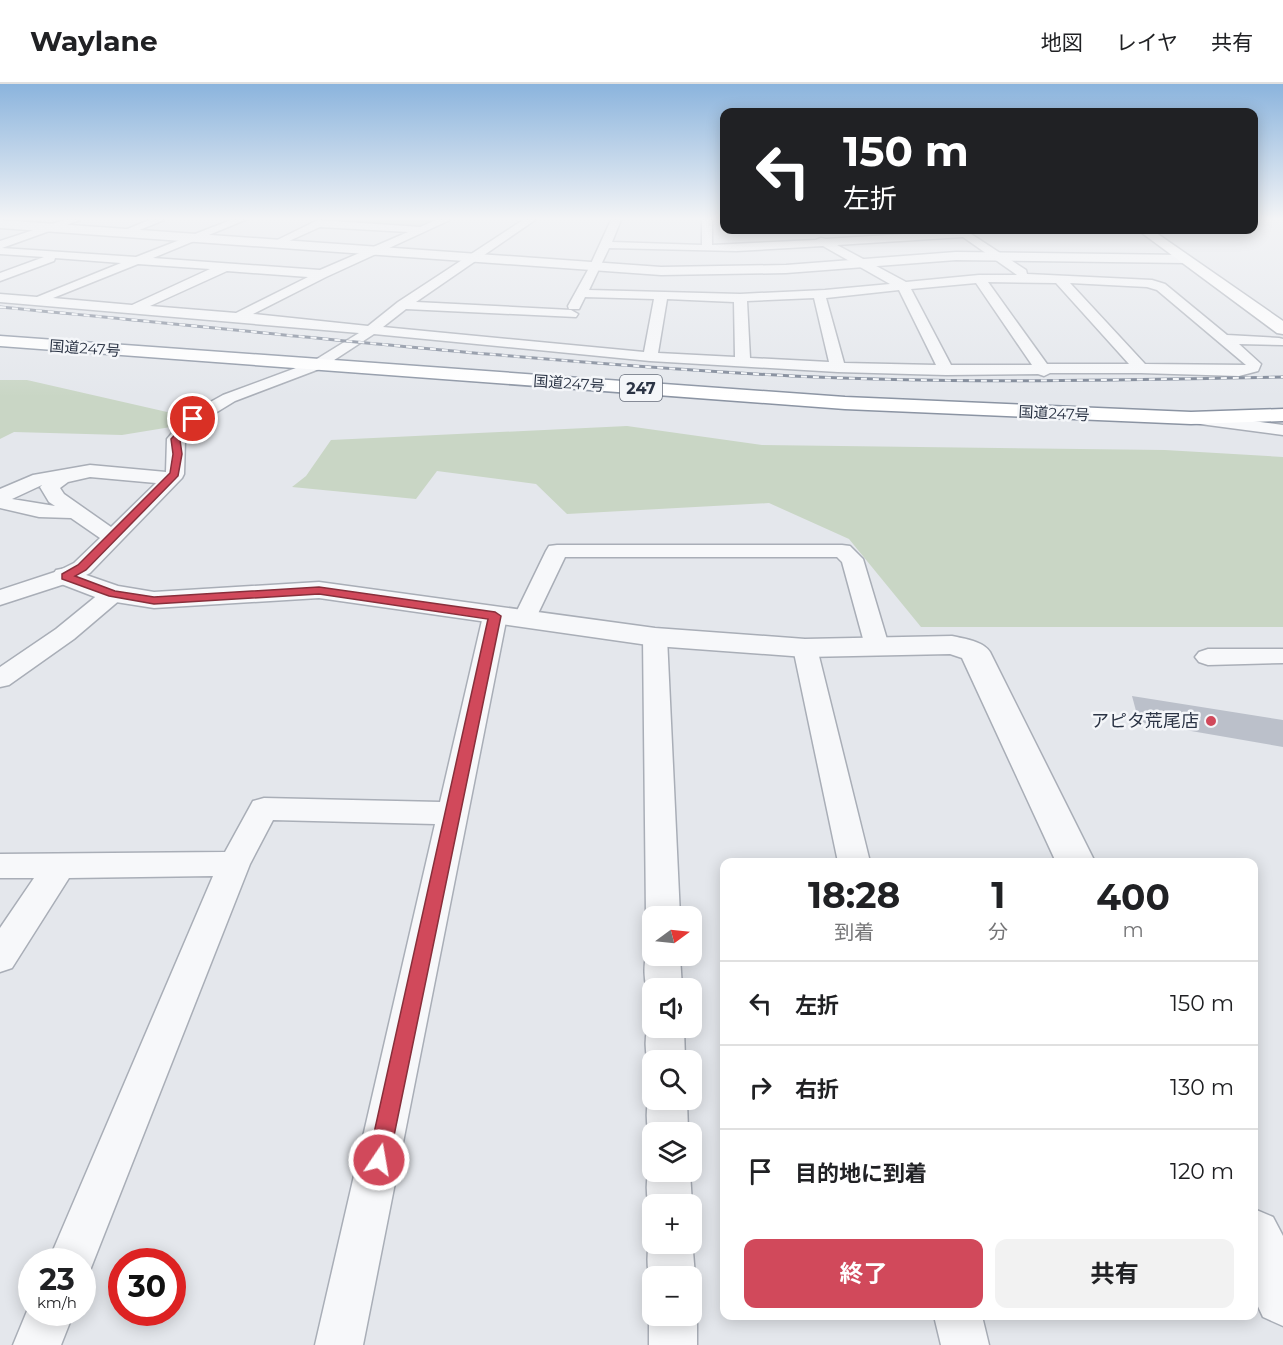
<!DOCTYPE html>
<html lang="ja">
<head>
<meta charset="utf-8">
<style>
	:root { --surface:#fff; --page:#f2f2f2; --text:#202124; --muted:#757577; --line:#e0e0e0; --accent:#d1495b }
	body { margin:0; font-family:Montserrat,"Noto Sans JP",sans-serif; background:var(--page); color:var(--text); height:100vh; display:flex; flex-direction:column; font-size:22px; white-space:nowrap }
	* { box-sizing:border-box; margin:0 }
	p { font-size:20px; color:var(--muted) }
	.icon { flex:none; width:33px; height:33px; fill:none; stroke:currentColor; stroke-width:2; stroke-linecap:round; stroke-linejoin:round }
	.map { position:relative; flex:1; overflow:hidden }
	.panel { position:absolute; left:720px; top:774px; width:538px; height:462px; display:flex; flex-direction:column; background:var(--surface); border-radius:12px; box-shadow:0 3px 15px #0003 }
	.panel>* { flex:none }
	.guide { position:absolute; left:720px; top:24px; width:538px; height:126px; border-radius:12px; box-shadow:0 3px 15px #0003; background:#202124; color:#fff; overflow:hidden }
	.needle { width:39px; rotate:75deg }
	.controls { position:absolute; left:642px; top:822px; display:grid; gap:12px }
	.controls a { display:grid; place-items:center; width:60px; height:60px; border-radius:12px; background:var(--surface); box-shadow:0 3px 15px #0003; font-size:30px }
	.speed { position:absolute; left:18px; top:1164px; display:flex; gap:12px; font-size:30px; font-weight:700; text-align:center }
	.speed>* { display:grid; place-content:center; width:78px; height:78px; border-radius:50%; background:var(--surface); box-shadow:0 3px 15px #0003; line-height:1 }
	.speed small { font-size:15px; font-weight:400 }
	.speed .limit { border:9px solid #d22; background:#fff; color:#111 }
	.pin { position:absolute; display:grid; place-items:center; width:51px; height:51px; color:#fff; margin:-26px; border:3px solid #fff; border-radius:50%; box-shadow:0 2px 6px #0007 }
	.me { position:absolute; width:66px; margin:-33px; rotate:12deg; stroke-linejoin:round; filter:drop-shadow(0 0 4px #0008) }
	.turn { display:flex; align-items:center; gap:21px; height:126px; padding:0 24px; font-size:27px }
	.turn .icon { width:78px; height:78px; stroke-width:2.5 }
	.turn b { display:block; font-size:42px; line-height:51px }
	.eta { display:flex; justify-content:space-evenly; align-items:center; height:102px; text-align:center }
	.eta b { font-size:36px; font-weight:700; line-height:42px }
	.cta { display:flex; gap:12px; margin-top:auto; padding:12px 24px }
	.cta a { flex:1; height:69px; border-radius:12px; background:var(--accent); color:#fff; font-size:24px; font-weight:700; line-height:69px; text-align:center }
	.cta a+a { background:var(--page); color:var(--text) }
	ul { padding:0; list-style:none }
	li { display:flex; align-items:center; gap:18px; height:84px; padding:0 24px; border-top:2px solid var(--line) }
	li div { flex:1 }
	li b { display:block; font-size:22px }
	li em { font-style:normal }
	header { display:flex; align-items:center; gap:36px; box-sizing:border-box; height:84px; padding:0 30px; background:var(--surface); border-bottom:2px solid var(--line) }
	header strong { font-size:28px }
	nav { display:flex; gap:33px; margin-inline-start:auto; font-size:21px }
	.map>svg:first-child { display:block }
	.green { fill:#c9d6c5 }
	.building { fill:#bbc0ca }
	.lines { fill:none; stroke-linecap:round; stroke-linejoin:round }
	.minor-casing { stroke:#a9aeb7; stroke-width:3 }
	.tertiary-casing { stroke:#a9aeb7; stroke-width:3 }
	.secondary-casing { stroke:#a9aeb7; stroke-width:3 }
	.trunk-casing { stroke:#8b94a3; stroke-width:3 }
	.minor { fill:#f7f8fa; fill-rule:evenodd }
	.tertiary { fill:#f7f8fa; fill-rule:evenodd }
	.secondary { fill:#fff; fill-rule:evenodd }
	.trunk { fill:#fff; fill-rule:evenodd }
	.rail-casing { stroke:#7d8696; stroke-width:3 }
	.rail { stroke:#f4f6f9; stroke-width:2; stroke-dasharray:6; stroke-linecap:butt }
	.route { fill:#d1495b; stroke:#882f3b; stroke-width:1.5 }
	.poi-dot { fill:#d1495b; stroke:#f4f6f9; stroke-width:2 }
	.labels { text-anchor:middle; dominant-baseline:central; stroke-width:5; stroke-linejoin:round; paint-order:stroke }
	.far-street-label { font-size:15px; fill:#2b3445; stroke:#f4f6f9 }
	.shield { fill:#f4f6f9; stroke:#676e7b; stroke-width:1.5 }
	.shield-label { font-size:16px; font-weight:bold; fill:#2b3445 }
	.poi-label { font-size:18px; fill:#2b3445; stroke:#f4f6f9; text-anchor:end }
</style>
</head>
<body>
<header>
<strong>Waylane</strong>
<nav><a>地図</a><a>レイヤ</a><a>共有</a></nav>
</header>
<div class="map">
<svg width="1283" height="1261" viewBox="0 0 1283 1261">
	<rect width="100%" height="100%" fill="#e4e7ec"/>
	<!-- green -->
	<path class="green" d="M332,136H441L424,146L328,138Z
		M0,296H27L189,333L177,342L122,351L14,348L0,355Z
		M627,342L762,361L1165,366L1283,373V543H921L849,455L769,419L567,430L536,400L437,387L416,415L292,403L306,392L331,356Z"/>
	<!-- building -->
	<path class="building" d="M1132,612L1283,636V663L1139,638Z"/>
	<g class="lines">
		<defs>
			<path id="minor" d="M64,136H80L2,164L136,173L231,136H245L153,174L320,186L408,148L320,143L278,162H270L269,160L318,136L420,143L436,136H450L326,193L253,230L368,242L398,218L523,136H535L416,218L571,226L578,230L576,233L406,225L383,243L644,268L654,215L585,213L579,225H569L568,222L589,184L611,136H621L612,158L702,161V136H712V161L816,156L821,154L826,155L965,146L1026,186L1027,190L1152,196L1165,200L1227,251L1279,254L1283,255V261L1239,260L1261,280L1258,287L1239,292L1141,289H1050L1044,292L1038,290L946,291L838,288L650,277L374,250L322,284L235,317L199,339L185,356L184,390L182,394L90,489L74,497L0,521V506L58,487L74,479L100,454L71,434L39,433L0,424V405L33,391L90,381L166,388L167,355L187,331L223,311L312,278L359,249L0,218V210L37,213L121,179L55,174L54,177L0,197V189L44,173L0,170V157ZM963,153L1017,191H979L906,198L837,161ZM823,162L890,200L825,206L740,210L589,206L609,164L736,167ZM138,180L210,185L132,221L53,214ZM227,187L308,193L236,229L150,222ZM988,198L1056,199L1129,280H1047ZM976,199L1032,281H951L911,205ZM1070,199L1147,203L1157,206L1246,281L1145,280ZM899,206L936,281L844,279L826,214ZM814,214L829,278L750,274L747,217ZM667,215L734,218L735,273L658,269ZM90,393L156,399L111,443L64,410L60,404L68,398ZM42,401L40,403L49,418L55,422L12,415Z
				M149,136H164L127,151L118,149Z
				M1191,329L1283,341V351L1185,338L1183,334L1185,330Z
				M557,461H842L850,462L863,475L889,562L886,567L877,569L868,567L865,562L842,478L837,473H565L533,540L525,542L517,540L513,535L546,467L549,462Z
				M113,503L121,505L124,510L121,515L74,555L9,601L0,603V583L56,545L105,505Z
				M495,525L503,527L507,532L363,1261H315L435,740L273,736L250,780L87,1194L82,1196V1178H48L213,792L69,794L12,884L0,888V844L34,794H0V770L225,768L253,717L264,714L440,718L483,532L487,527Z
				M655,546L664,548L667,553L680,832H652V842L646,832L643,553L646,548Z
				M805,557L814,559L817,564L870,778H838L793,564L796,559Z
				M1208,565H1283V579L1208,581L1199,578L1195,573L1199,568Z
				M652,861V872H680L682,904H652V916C643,903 641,873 652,861Z
				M652,932V944H684L685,976H652V989C644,971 643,950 652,932Z
				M652,1003V1016H687L688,1048H652V1060C645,1042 645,1021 652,1003Z
				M652,1076V1088H690L692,1120V1121L652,1120V1131C645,1114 645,1093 652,1076Z
				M652,1150V1160H692V1155L695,1192L692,1201V1192H652V1201C646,1186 646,1165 652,1150Z
				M32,1215V1228H74L61,1261H13Z
				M692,1219L697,1232V1261H649V1232L652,1224V1232H692Z
				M934,1232H982L989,1261H941Z"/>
			<path id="tertiary" d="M0,136L661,183L786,181L956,168L1185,171L1192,175L1185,179L956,176L786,189L661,191L0,144Z
				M66,484L118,502L154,508L319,498L655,544L805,555L952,552C965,555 983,557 990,568L1095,778H1056L962,574L950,570L805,573L655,562L319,514L154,524L103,516L56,498L52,492L56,486Z
				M1254,1125L1273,1133L1283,1152V1242L1263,1233L1254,1214Z"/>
			<path id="secondary" d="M1138,146H1152L1283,237V250L1277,249Z"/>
			<path id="trunk" d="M0,252L845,313L1191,328L1283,325V337L1191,340L845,325L0,262Z"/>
		</defs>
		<!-- minor casing -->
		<use href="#minor" class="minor-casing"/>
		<!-- tertiary casing -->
		<use href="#tertiary" class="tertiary-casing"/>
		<!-- secondary casing -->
		<use href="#secondary" class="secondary-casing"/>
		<!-- trunk casing -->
		<use href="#trunk" class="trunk-casing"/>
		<!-- minor -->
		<use href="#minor" class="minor"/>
		<!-- tertiary -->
		<use href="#tertiary" class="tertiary"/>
		<!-- secondary -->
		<use href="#secondary" class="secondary"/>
		<!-- trunk -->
		<use href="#trunk" class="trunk"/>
		<defs>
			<path id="rail" d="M0,223C264,248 527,278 792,292C956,300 1119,296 1283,293"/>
		</defs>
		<!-- rail casing -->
		<use href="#rail" class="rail-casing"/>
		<!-- rail -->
		<use href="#rail" class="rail"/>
	</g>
	<!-- sky -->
	<linearGradient id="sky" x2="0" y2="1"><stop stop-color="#8bb4dd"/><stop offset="0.43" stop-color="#f3f4f6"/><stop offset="1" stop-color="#f3f4f6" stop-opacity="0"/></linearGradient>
	<rect width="1283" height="313" fill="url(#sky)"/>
	<!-- route -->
	<path class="route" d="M190,334L197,335L180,356L182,370L178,392L86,486L75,492L115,507L154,513L319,503L495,528L501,532L389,1076L386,1084L379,1087L371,1084L368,1076L488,535L319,510L154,520L109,512L62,495V490L78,481L170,389L173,370L171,355Z"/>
	<!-- markers -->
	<circle class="poi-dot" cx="1211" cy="637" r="6"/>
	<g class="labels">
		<!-- far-street labels -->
		<g class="far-street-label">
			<text transform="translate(85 264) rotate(4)">国道247号</text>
			<text transform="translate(569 299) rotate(4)">国道247号</text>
			<text transform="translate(1054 329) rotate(3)">国道247号</text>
		</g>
		<!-- shield labels -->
		<rect class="shield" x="620" y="291" width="42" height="26" rx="4.5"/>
		<g class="shield-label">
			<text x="641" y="304">247</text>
		</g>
		<!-- poi labels -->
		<g class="poi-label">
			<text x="1199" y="637">アピタ荒尾店</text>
		</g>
	</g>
</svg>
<div class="controls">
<a><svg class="needle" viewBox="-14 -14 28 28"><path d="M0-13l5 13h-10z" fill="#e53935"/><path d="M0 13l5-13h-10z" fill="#757577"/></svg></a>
<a><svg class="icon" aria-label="sound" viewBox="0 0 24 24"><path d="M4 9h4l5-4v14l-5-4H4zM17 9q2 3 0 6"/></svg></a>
<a><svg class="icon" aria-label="search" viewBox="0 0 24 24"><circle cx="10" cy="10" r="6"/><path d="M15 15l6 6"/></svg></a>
<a><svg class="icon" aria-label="layers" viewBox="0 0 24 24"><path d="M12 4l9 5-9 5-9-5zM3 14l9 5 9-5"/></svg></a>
<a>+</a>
<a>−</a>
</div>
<div class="speed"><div>23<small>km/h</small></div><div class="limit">30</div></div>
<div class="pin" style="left:193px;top:335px;background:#d93025"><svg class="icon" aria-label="arrive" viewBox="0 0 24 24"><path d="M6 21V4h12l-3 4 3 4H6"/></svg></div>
<svg class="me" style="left:379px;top:1076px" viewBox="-20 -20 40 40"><circle r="17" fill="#d1495b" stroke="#fff" stroke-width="3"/><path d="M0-11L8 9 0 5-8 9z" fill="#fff"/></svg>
<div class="guide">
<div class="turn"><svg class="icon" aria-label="left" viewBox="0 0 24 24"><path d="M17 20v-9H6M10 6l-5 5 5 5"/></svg><div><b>150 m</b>左折</div></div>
</div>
<section class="panel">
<div class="eta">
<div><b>18:28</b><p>到着</p></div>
<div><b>1</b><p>分</p></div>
<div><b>400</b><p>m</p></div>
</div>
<ul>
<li><svg class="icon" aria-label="left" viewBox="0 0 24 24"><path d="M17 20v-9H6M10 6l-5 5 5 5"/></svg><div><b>左折</b></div><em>150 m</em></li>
<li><svg class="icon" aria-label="right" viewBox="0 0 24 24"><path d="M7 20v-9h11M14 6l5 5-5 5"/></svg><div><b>右折</b></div><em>130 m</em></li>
<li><svg class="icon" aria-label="arrive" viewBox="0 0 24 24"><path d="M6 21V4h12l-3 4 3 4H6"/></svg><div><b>目的地に到着</b></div><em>120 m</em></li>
</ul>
<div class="cta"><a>終了</a><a>共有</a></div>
</section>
</div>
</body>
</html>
